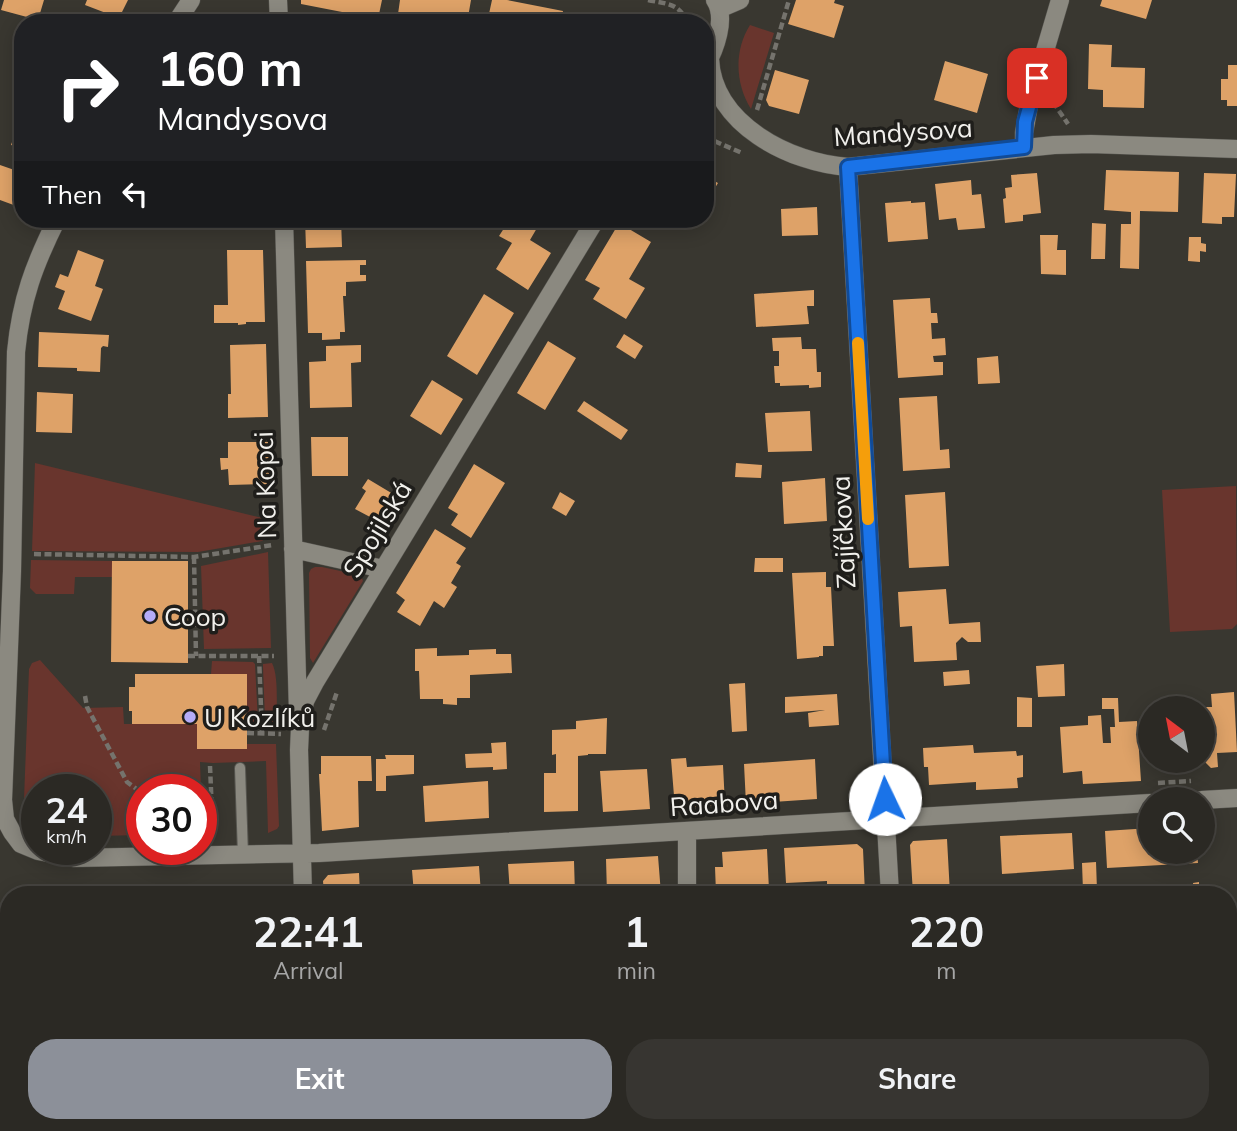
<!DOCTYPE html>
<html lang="en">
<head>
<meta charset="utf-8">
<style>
	:root { --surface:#2b2924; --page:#373531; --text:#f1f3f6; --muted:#a6a6a6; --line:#474541; --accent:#8c9099 }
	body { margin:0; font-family:Mulish,sans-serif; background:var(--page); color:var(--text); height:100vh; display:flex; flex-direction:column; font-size:26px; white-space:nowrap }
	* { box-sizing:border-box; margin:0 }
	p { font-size:23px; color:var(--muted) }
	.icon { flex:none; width:38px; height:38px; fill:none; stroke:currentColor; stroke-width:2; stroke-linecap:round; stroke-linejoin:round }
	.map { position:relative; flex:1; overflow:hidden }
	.panel { position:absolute; left:0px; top:886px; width:1237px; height:247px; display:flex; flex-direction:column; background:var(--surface); border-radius:28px 28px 0 0; box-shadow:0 4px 18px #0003,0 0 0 2px var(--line) }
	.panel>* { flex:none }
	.guide { position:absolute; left:14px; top:14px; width:700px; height:214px; border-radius:28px; box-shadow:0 4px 18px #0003,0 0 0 2px var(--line); background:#202124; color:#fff; overflow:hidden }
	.needle { width:46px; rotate:328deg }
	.tools { position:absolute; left:1138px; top:696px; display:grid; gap:14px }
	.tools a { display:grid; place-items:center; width:77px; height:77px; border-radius:50%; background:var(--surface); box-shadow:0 4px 18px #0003,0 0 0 2px var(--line); font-size:35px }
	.speed { position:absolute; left:21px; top:774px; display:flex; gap:14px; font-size:35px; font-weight:700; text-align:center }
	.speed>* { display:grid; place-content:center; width:91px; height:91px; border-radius:50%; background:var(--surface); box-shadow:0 4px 18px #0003,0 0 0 2px var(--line); line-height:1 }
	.speed small { font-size:18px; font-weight:400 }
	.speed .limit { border:10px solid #d22; background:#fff; color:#111 }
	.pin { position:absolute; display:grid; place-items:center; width:60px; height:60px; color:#fff; margin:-30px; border-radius:14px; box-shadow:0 4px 10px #0006 }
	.me { position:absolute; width:77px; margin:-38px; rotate:357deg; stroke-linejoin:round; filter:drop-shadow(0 0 5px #0008) }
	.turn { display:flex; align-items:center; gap:24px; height:147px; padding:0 28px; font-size:32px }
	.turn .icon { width:91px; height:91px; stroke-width:2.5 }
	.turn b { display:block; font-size:49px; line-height:60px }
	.then { display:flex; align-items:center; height:66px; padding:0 28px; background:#0003; gap:14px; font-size:26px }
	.eta { display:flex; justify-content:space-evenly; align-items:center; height:119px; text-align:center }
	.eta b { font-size:42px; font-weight:700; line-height:49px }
	.cta { display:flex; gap:14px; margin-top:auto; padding:14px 28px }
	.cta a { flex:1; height:80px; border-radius:28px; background:var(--accent); color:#fff; font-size:28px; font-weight:700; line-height:80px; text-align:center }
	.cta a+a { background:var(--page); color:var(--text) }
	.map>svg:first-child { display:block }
	.green { fill:#69352d }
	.building { fill:#dea268 }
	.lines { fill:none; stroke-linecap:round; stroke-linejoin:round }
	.lane-casing { stroke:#56554f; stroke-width:12 }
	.street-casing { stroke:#56554f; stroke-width:19 }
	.path { stroke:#75736d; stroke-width:4.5; stroke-dasharray:7 3.5; stroke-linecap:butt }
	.lane { stroke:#8b8980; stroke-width:10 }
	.street { stroke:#8b8980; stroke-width:18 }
	.route-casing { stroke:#114b97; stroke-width:18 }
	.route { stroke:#1a73e8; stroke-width:12 }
	.slow { stroke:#f59e0b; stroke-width:12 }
	.poi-dot { fill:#b5acf8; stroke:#1f1e1b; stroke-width:2.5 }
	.labels { text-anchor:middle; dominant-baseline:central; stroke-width:7; stroke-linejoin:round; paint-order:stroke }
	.street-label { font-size:26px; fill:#f1f0ec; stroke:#1f1e1b }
	.poi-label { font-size:26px; fill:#f1f0ec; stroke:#1f1e1b; text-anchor:start }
</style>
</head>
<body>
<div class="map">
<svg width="1237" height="1131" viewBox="0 0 1237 1131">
	<rect width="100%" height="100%" fill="#393730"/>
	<!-- green -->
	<path class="green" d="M750,25L774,33L751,109C735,84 734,50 750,25Z
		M35,463L271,520L270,535L262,541L198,552L32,551Z
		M1236,486L1237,624L1232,629L1170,632L1162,490Z
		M268,552L271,648L204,649L201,566Z
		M31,560L112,561V577H75L74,594H36L30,588Z
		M315,567H322L359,575L361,576L363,581L313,663L310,658L309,573L311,569Z
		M40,660L83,708L123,707L124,724H197L198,749H247V744H276L279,826L277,829L268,833L266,761L213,763L200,762L201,789H142V835L96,836V789H37V830C27,822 25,811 24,799L29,669L32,663Z
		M212,661L253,662L255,664L258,722L256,723L247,724V674H211Z
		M272,663C279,677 276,705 277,722L275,724H267L265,719L263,668V664Z"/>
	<!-- building -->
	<path class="building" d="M4,0H44L38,20L1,10Z
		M87,0H128L119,18L85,5Z
		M301,0H382L378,19L301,4Z
		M400,0H471L467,23H405L397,21Z
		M492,0H507L563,11L561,23H487Z
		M796,0H835L834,3L844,6L834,38L788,24Z
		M1102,0H1152L1146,19L1100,6Z
		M584,15L615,22V23H582Z
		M1089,44L1112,45L1111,67L1145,68L1144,108L1103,107V90L1088,89Z
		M945,61L988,74L977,113L934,100Z
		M1228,65H1237V106H1227V100H1221V79H1228Z
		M775,70L809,80L799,114L769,106L766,100Z
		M23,111V148L11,145Z
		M0,165L23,173V195L19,207L0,200Z
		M1106,170L1179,172L1178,212L1140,211L1139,269L1120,268L1121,224H1131V212L1104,210Z
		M1037,173L1041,213L1023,215V221L1005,223L1003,199L1006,198L1005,188L1012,187L1011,175Z
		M1204,173L1236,174L1234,217H1222V224L1202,223Z
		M705,176L718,183L705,204Z
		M971,180L972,195L981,194L985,228L958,230L956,218L939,220L935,184Z
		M911,201V203L925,202L928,239L888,242L885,203Z
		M817,207L818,235L782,236L781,209Z
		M305,219H341L342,247L306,248Z
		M510,219H522L537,228L530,240L551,253L528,290L496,269L512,243L499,236Z
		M619,223L651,242L629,279L645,288L626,319L593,299L600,288L585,280Z
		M1092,223L1106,224L1105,259H1091Z
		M1040,235H1058L1057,250H1066V275L1041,274Z
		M1189,237H1201V243L1206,244V252L1200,251V262L1188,261Z
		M78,250L104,260L95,286L103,289L91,321L58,309L65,291L55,287L60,274L68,277Z
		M227,250H263L265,322H246V324L238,325V323H214V305H228Z
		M366,260V265H360V275H366V281L346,282V296H343L345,332H340V339L322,340V333H308L306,261Z
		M814,290V306H807L809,324L756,327L754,294Z
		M484,294L514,313L477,375L447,356Z
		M930,298L931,313H937L938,323H931L932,339L945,338L946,355L933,356L934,362H943V375L898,378L893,300Z
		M39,332L109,335L108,347L103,346L101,348L100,372L77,371V368L38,367Z
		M624,334L643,346L635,359L616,347Z
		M801,337L802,349H816L817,372H821V387L809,388V385L780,386V383H775L774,366H779V351H773L772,338Z
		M548,341L576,358L545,410L517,393Z
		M266,344L268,417L228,418V394H231L230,345Z
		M361,345V362L351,363L352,407L310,408L309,362L326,361V346Z
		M998,356L1000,383L978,384L977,358Z
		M432,380L463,399L441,435L410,416Z
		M37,392L73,394L72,433L36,432Z
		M937,396L940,450L949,449L950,468L903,471L899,398Z
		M584,401L628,430L621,440L577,411Z
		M810,411L812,451L768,452L765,413Z
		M311,437H348V476H312Z
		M228,442H269V484L229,485L228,469L221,470L220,458H228Z
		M736,463L762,465L761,478L735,477Z
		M474,464L505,483L471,538L451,525L458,514L448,508Z
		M825,478L827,521L784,524L782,482Z
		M368,479L403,500L387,526L355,509L366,491L362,488Z
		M560,492L575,501L566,516L552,508Z
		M945,492L949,566L909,568L905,495Z
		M435,529L466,548L456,563L461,566L451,583L457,587L444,608L434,601L420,626L397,612L405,600L396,593Z
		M755,558H783V572H754Z
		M112,561H188V663L111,662Z
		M826,572V587H831L834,646H823V656H819V657L797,659L792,573Z
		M946,589L949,624L980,622L981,642H968L962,637L956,643L957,660L914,662L912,626L900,627L898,592Z
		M437,648V656L469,655V650L496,649V654H511L512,673L470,675V698H457V705L443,704V699H420L419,671H415V649Z
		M1064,664L1065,696L1038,697L1036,666Z
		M969,670L970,684L944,686L943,672Z
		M135,674H247V749H197V724H132V711H129V687H135Z
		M745,683L747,731L732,732L729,684Z
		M1234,692L1237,752L1217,753L1218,767L1211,768L1202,759V707H1212L1211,694Z
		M837,694L839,725L809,727L808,713L825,710L785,713V697Z
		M1017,697L1032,698V727H1017Z
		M1102,698H1118L1119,722L1137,721L1141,781L1083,784L1082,771L1063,773L1060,727L1088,725V716L1101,715L1103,743H1111L1110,727H1115L1114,709H1102Z
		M607,718L606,754H588V755L578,756V811L544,812V773H556V754L552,755V730L576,729V721Z
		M506,742L507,769L493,770V767L466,768L465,754L492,753L491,743Z
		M973,745L974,753L1016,751L1017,756L1023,755V777L1017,778L1018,788L976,790V782L929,785L928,767H924L923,748Z
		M385,755H414V774L386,776V791H376V759H386Z
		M321,756H371L372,781H358L359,827L322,831L319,774H321Z
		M686,758L687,767L723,765L725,805L675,808L671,759Z
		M815,759L817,799L746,804L744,764Z
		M647,769L650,809L603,812L600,771Z
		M488,781L489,818L425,822L423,786Z
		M1150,828V852H1197L1198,863L1107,868L1105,831Z
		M1072,833L1074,869L1002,874L1000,836Z
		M947,839L950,894H913L910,845L913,841Z
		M857,844L863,849L865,894H827V881L786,883L784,848Z
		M767,849L769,890L716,893L715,867H723L722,852Z
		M658,856L661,894H607L606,859Z
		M574,861L575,894H510L508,864Z
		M1096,862L1097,890L1083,891L1082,863Z
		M479,866L481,894H414L412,870Z
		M359,873L360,894H324L323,881L328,875Z
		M1199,882V885H1206L1207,894H1194L1193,883Z
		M0,1064H9V1124H62L63,1126L62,1131H0Z
		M243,1124H288L289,1131H243Z
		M331,1124H372V1131H331Z
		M843,1124H879L880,1131H843Z
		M943,1124H979V1131H944Z"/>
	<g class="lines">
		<defs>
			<path id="lane" d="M240,768L243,855"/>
			<path id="street" d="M278,0L279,23
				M720,7L726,6L740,0
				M176,23L191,0
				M710,59C713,124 790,163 848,167L1054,145L1091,144L1237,149
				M705,67C715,50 727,18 715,0
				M1024,147V133L1029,105L1060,0
				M848,167L890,894
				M57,219C34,265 21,300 16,352L12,571L3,800L5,819L12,832L21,844L38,851L74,858L319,853L1150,803
				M284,219L298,712
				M293,549L383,569
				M1202,800L1237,798
				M687,832V894
				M303,894L299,750L300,728L305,701L315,682L596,219
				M99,1124V1131
				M311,1124V1131
				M689,1124V1131
				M902,1124L903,1131"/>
		</defs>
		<!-- lane casing -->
		<use href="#lane" class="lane-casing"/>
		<!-- street casing -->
		<use href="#street" class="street-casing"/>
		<!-- path -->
		<path class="path" d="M648,0C667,4 680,3 687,23
			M1053,102L1068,124
			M757,110L789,0
			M705,137L742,153
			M34,554L194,557L273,545
			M194,557L196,656
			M188,656H274
			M259,656L262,733
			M85,696L87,707L127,782L142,793
			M324,730L337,692
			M247,733L281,734
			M210,766L213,835
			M1158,783L1191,781
			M0,1061H9"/>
		<!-- lane -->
		<use href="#lane" class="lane"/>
		<!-- street -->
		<use href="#street" class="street"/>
	</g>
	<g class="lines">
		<defs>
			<path id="route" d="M885,799L848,167L1024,147L1025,122L1037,78"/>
		</defs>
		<!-- route casing -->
		<use href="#route" class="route-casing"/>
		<!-- route -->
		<use href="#route" class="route"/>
		<!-- slow -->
		<path class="slow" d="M858,343L868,519"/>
	</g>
	<!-- markers -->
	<g class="poi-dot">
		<circle cx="150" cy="616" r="7"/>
		<circle cx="190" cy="717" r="7"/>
	</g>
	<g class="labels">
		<!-- street labels -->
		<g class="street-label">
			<text transform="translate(903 132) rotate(-4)">Mandysova</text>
			<text transform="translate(265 485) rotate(-92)">Na Kopci</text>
			<text transform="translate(377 529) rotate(-59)">Spojilská</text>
			<text transform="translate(843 532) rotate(-93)">Zajíčkova</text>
			<text transform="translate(724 803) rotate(-4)">Raabova</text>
		</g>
		<!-- poi labels -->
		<g class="poi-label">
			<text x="164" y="616">Coop</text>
			<text x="204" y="717">U Kozlíků</text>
		</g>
	</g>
</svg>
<div class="tools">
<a><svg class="needle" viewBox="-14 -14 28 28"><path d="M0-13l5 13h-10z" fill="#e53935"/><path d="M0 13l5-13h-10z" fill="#a6a6a6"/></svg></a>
<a><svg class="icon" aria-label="search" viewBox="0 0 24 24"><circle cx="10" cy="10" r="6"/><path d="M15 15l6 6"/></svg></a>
</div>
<div class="speed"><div>24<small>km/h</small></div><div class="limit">30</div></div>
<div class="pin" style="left:1037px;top:78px;background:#d93025"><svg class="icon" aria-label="arrive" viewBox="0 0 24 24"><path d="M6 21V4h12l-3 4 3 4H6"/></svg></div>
<svg class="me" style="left:885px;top:799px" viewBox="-20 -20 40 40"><circle r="19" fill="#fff"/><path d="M0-13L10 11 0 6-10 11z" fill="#1a73e8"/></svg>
<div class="guide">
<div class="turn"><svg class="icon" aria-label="right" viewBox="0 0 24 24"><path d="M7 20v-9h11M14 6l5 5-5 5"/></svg><div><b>160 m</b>Mandysova</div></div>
<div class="then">Then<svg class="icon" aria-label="left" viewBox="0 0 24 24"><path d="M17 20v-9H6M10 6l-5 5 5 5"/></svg></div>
</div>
<section class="panel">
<div class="eta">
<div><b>22:41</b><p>Arrival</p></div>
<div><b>1</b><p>min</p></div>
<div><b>220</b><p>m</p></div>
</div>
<div class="cta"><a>Exit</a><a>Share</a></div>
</section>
</div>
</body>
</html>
